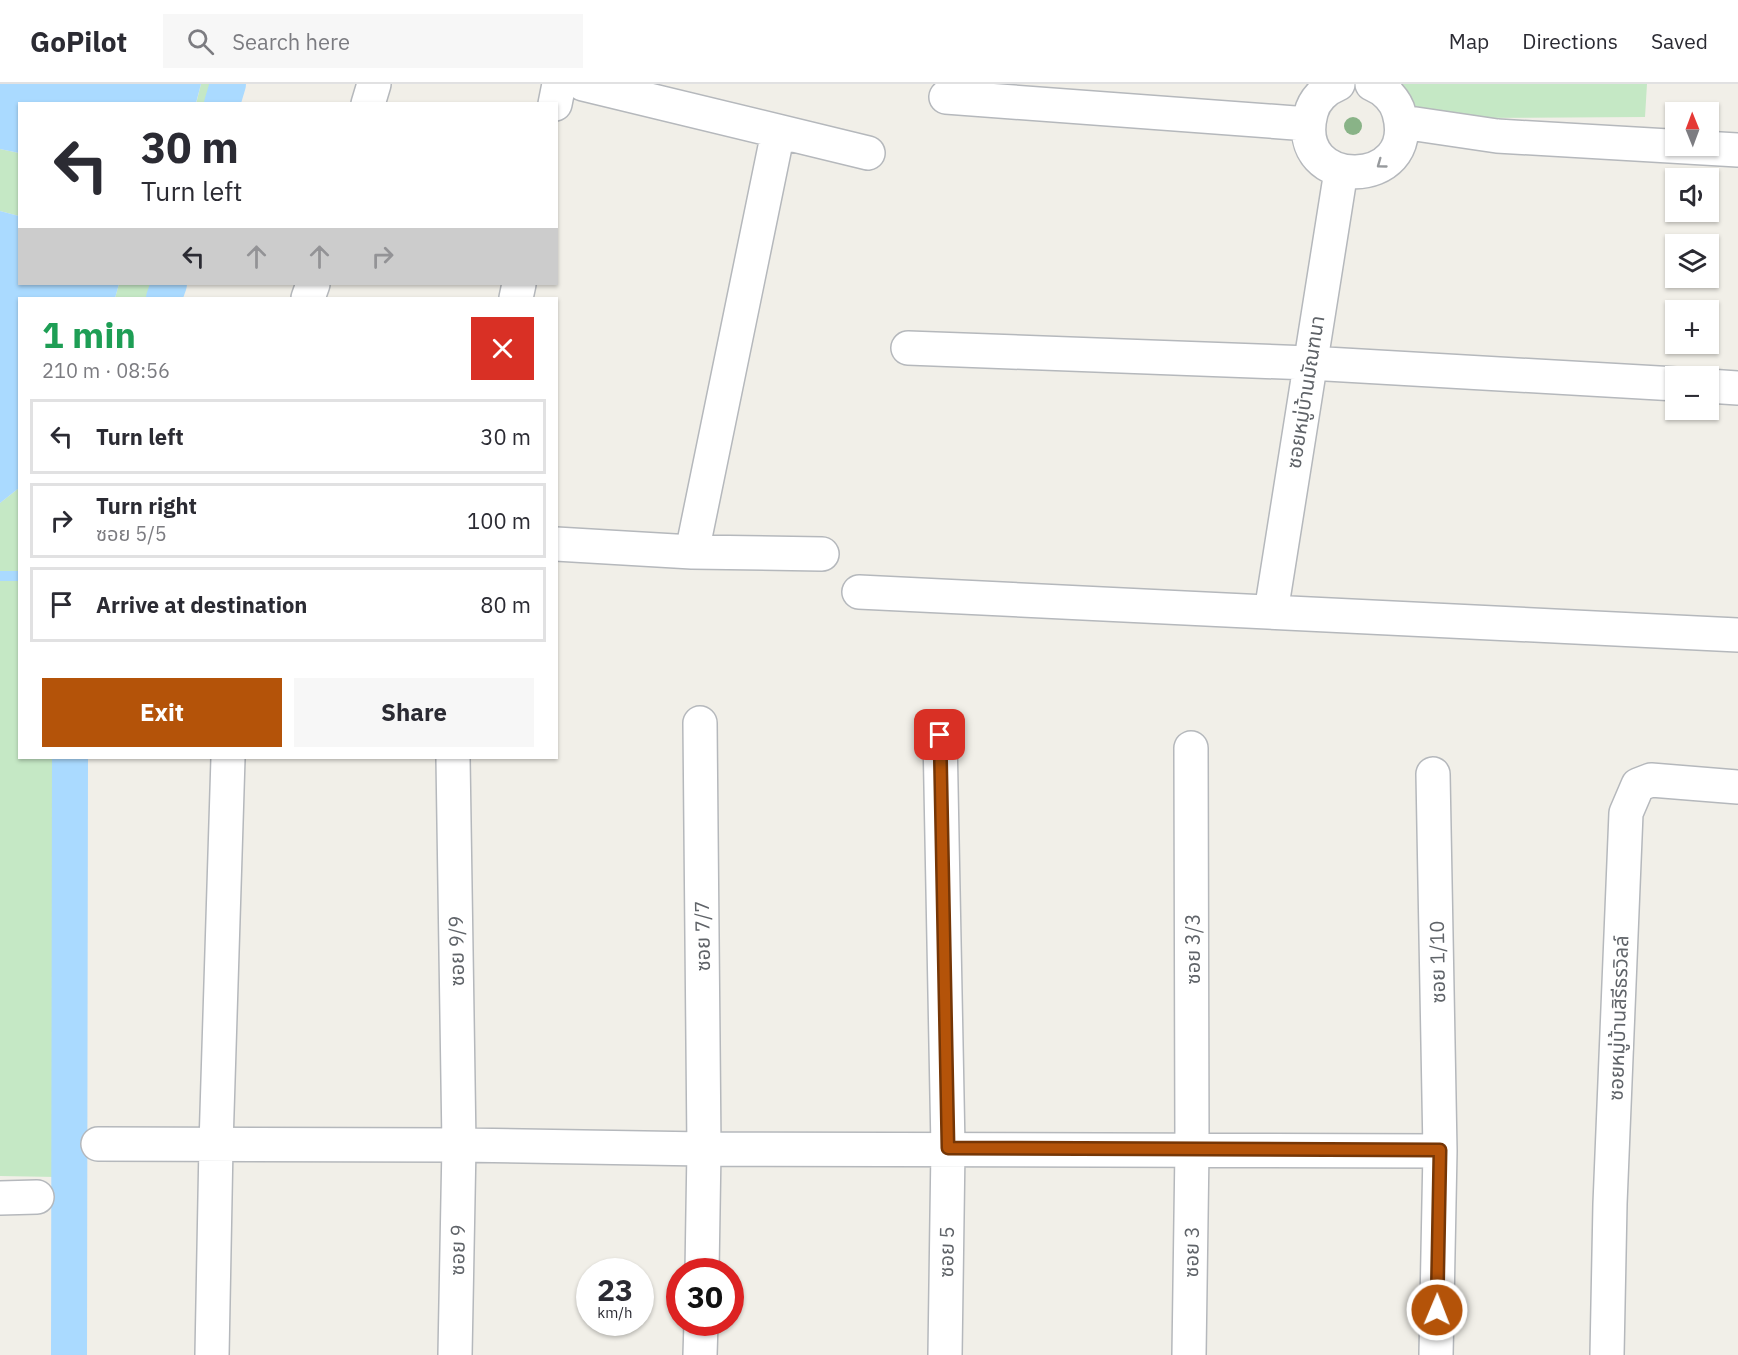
<!DOCTYPE html>
<html lang="en">
<head>
<meta charset="utf-8">
<style>
	:root { --surface:#fff; --page:#f7f7f7; --text:#2b2b33; --muted:#7c7c81; --line:#e1e1e2; --accent:#b45309 }
	body { margin:0; font-family:"IBM Plex Sans","Noto Sans Thai",sans-serif; background:var(--page); color:var(--text); height:100vh; display:flex; flex-direction:column; font-size:22px; white-space:nowrap }
	* { box-sizing:border-box; margin:0 }
	p { font-size:20px; color:var(--muted) }
	.icon { flex:none; width:33px; height:33px; fill:none; stroke:currentColor; stroke-width:2; stroke-linecap:round; stroke-linejoin:round }
	.map { position:relative; flex:1; overflow:hidden }
	.panel { position:absolute; left:18px; top:213px; width:540px; height:462px; display:flex; flex-direction:column; background:var(--surface); border-radius:0px; box-shadow:0 2px 4px #0004 }
	.panel>* { flex:none }
	.top-card { position:absolute; left:18px; top:18px; width:540px; height:183px; border-radius:0px; box-shadow:0 2px 4px #0004; background:#fff; color:var(--text); overflow:hidden }
	.needle { width:39px; rotate:359deg }
	.controls { position:absolute; left:1665px; top:18px; display:grid; gap:12px }
	.controls a { display:grid; place-items:center; width:54px; height:54px; border-radius:0px; background:var(--surface); box-shadow:0 2px 4px #0004; font-size:30px }
	.speed { position:absolute; left:576px; top:1174px; display:flex; gap:12px; font-size:30px; font-weight:700; text-align:center }
	.speed>* { display:grid; place-content:center; width:78px; height:78px; border-radius:50%; background:var(--surface); box-shadow:0 2px 4px #0004; line-height:1 }
	.speed small { font-size:15px; font-weight:400 }
	.speed .limit { border:9px solid #d22; background:#fff; color:#111 }
	.pin { position:absolute; display:grid; place-items:center; width:51px; height:51px; color:#fff; margin:-26px; border-radius:12px; box-shadow:0 3px 9px #0006 }
	.me { position:absolute; width:66px; margin:-33px; rotate:1deg; stroke-linejoin:round; filter:drop-shadow(0 0 4px #0008) }
	.turn { display:flex; align-items:center; gap:21px; height:126px; padding:0 24px; font-size:27px }
	.turn .icon { width:78px; height:78px; stroke-width:2.5 }
	.turn b { display:block; font-size:42px; line-height:51px }
	.lanes { display:flex; align-items:center; height:57px; padding:0 24px; background:#0003; justify-content:center; gap:30px; direction:ltr }
	.lanes .off { opacity:.35 }
	.round { display:grid; place-items:center; flex:none; width:63px; height:63px; border-radius:0px; background:var(--page) }
	.summary { display:flex; align-items:center; justify-content:space-between; height:102px; padding:0 24px }
	h1 { font-size:36px; font-weight:800; line-height:45px; color:#1e9e55 }
	.primary-button { display:flex; gap:12px; margin-top:auto; padding:12px 24px }
	.primary-button a { flex:1; height:69px; border-radius:0px; background:var(--accent); color:#fff; font-size:24px; font-weight:800; line-height:69px; text-align:center }
	.primary-button a+a { background:var(--page); color:var(--text) }
	ul { padding:0; list-style:none }
	li { display:flex; align-items:center; gap:18px; height:75px; margin:0 12px 9px; padding:0 12px; border:3px solid var(--line); border-radius:0px }
	li div { flex:1 }
	li b { display:block; font-size:22px }
	li em { font-style:normal }
	header { display:flex; align-items:center; gap:36px; box-sizing:border-box; height:84px; padding:0 30px; background:var(--surface); border-bottom:2px solid var(--line) }
	header strong { font-size:28px }
	nav { display:flex; gap:33px; margin-inline-start:auto; font-size:21px }
	.search { width:420px; height:54px; background:var(--page); display:flex; align-items:center; gap:15px; box-sizing:border-box; padding:0 21px; border-radius:0px; color:var(--muted); font-size:22px }
	.map>svg:first-child { display:block }
	.green { fill:#c5e8c5 }
	.water { fill:#aadaff }
	.lines { fill:none; stroke-linecap:round; stroke-linejoin:round }
	.stream { stroke:#aadaff; stroke-width:10 }
	.canal { stroke:#aadaff; stroke-width:36 }
	.street-casing { stroke:#b5b8bc; stroke-width:36 }
	.street { stroke:#fff; stroke-width:33 }
	.tree { fill:#89b387 }
	.oneway { stroke:#979a9d }
	.route-casing { stroke:#753606; stroke-width:15 }
	.route { stroke:#b45309; stroke-width:10 }
	.labels { text-anchor:middle; dominant-baseline:central; stroke-width:6; stroke-linejoin:round; paint-order:stroke }
	.street-label { font-size:20px; fill:#5f6368; stroke:#fff }
</style>
</head>
<body>
<header>
<strong>GoPilot</strong>
<div class="search"><svg class="icon" aria-label="search" viewBox="0 0 24 24"><circle cx="10" cy="10" r="6"/><path d="M15 15l6 6"/></svg>Search here</div>
<nav><a>Map</a><a>Directions</a><a>Saved</a></nav>
</header>
<div class="map">
<svg width="1738" height="1271" viewBox="0 0 1738 1271">
	<rect width="100%" height="100%" fill="#f1efe8"/>
	<!-- green -->
	<path class="green" d="M201,0H240L234,19L196,20Z
		M1396,0H1647L1645,33L1461,34L1420,28Z
		M0,65L19,69V132L0,127Z
		M119,200H179L175,214H115Z
		M19,404L20,674H58L57,1093L0,1092V419Z"/>
	<!-- water -->
	<path class="water" d="M0,0H201L196,19L20,20L19,69L0,65Z
		M0,127L19,132L20,200H119L115,214H20L19,404L0,419Z"/>
	<g class="lines">
		<!-- stream -->
		<path class="stream" d="M0,492H20"/>
		<!-- canal -->
		<path class="canal" d="M222,20L228,0
			M164,214L169,200
			M69,1271L70,674"/>
		<defs>
			<path id="street" d="M583,0L868,69
				M1338,0C1325,5 1314,16 1311,29C1290,109 1421,106 1399,29C1396,17 1385,5 1372,0
				M946,13L1308,40
				M368,20L374,0
				M555,20L559,0
				M1402,38L1497,52L1738,66
				M308,214L313,200
				M516,214L519,200
				M908,264L1309,279L1676,300
				M1708,302L1738,304
				M556,460L692,468L822,470
				M692,468L778,48
				M859,508L1738,551
				M1271,528L1341,87
				M700,639L704,1065L702,1188
				M940,651L948,1064L945,1271
				M453,674L459,1061L455,1271
				M1433,690L1440,1067L1436,1271
				M98,1060L459,1061L704,1065L1440,1067
				M0,1114L37,1113
				M212,1271L216,1061L228,674
				M700,1271L701,1239
				M1189,1271L1192,1065L1191,664
				M1607,1271L1610,1120L1626,729L1638,701L1651,696L1738,703"/>
		</defs>
		<!-- street casing -->
		<use href="#street" class="street-casing"/>
		<!-- street -->
		<use href="#street" class="street"/>
	</g>
	<!-- trees -->
	<circle class="tree" cx="1353" cy="42" r="9"/>
	<!-- one-way arrows -->
	<defs><path id="oneway-chevron" d="M-2-3.5L2.5 0L-2 3.5" fill="none" stroke-width="1.6" stroke-linecap="round" stroke-linejoin="round" transform="scale(1.5)"/></defs>
	<use class="oneway" href="#oneway-chevron" transform="translate(1381 80) rotate(144)"/>
	<g class="lines">
		<defs>
			<path id="route" d="M940,651L948,1064L1440,1066L1437,1226"/>
		</defs>
		<!-- route casing -->
		<use href="#route" class="route-casing"/>
		<!-- route -->
		<use href="#route" class="route"/>
	</g>
	<g class="labels">
		<!-- street labels -->
		<g class="street-label">
			<text transform="translate(1305 308) rotate(-81)">ซอยหมู่บ้านมัณฑนา</text>
			<text transform="translate(702 852) rotate(-91)">ซอย 7/7</text>
			<text transform="translate(1192 865) rotate(-90)">ซอย 3/3</text>
			<text transform="translate(456 867) rotate(-91)">ซอย 9/9</text>
			<text transform="translate(1437 878) rotate(-91)">ซอย 1/10</text>
			<text transform="translate(1618 934) rotate(-88)">ซอยหมู่บ้านสิรีธรวิลล์</text>
			<text transform="translate(457 1166) rotate(-89)">ซอย 9</text>
			<text transform="translate(946 1168) rotate(-89)">ซอย 5</text>
			<text transform="translate(1191 1168) rotate(-89)">ซอย 3</text>
		</g>
	</g>
</svg>
<div class="controls">
<a><svg class="needle" viewBox="-14 -14 28 28"><path d="M0-13l5 13h-10z" fill="#e53935"/><path d="M0 13l5-13h-10z" fill="#7c7c81"/></svg></a>
<a><svg class="icon" aria-label="sound" viewBox="0 0 24 24"><path d="M4 9h4l5-4v14l-5-4H4zM17 9q2 3 0 6"/></svg></a>
<a><svg class="icon" aria-label="layers" viewBox="0 0 24 24"><path d="M12 4l9 5-9 5-9-5zM3 14l9 5 9-5"/></svg></a>
<a>+</a>
<a>−</a>
</div>
<div class="speed"><div>23<small>km/h</small></div><div class="limit">30</div></div>
<div class="pin" style="left:940px;top:651px;background:#d93025"><svg class="icon" aria-label="arrive" viewBox="0 0 24 24"><path d="M6 21V4h12l-3 4 3 4H6"/></svg></div>
<svg class="me" style="left:1437px;top:1226px" viewBox="-20 -20 40 40"><circle r="17" fill="#b45309" stroke="#fff" stroke-width="3"/><path d="M0-11L8 9 0 5-8 9z" fill="#fff"/></svg>
<div class="top-card">
<div class="turn"><svg class="icon" aria-label="left" viewBox="0 0 24 24"><path d="M17 20v-9H6M10 6l-5 5 5 5"/></svg><div><b>30 m</b>Turn left</div></div>
<div class="lanes"><svg class="icon" aria-label="left" viewBox="0 0 24 24"><path d="M17 20v-9H6M10 6l-5 5 5 5"/></svg><svg class="icon off" aria-label="ahead" viewBox="0 0 24 24"><path d="M12 20V5M6 11l6-6 6 6"/></svg><svg class="icon off" aria-label="ahead" viewBox="0 0 24 24"><path d="M12 20V5M6 11l6-6 6 6"/></svg><svg class="icon off" aria-label="right" viewBox="0 0 24 24"><path d="M7 20v-9h11M14 6l5 5-5 5"/></svg></div>
</div>
<section class="panel">
<div class="summary"><div><h1>1 min</h1><p>210 m · 08:56</p></div><a class="round" style="background:#d93025;color:#fff"><svg class="icon" aria-label="close" viewBox="0 0 24 24"><path d="M6 6l12 12M18 6L6 18"/></svg></a></div>
<ul>
<li><svg class="icon" aria-label="left" viewBox="0 0 24 24"><path d="M17 20v-9H6M10 6l-5 5 5 5"/></svg><div><b>Turn left</b></div><em>30 m</em></li>
<li><svg class="icon" aria-label="right" viewBox="0 0 24 24"><path d="M7 20v-9h11M14 6l5 5-5 5"/></svg><div><b>Turn right</b><p>ซอย 5/5</p></div><em>100 m</em></li>
<li><svg class="icon" aria-label="arrive" viewBox="0 0 24 24"><path d="M6 21V4h12l-3 4 3 4H6"/></svg><div><b>Arrive at destination</b></div><em>80 m</em></li>
</ul>
<div class="primary-button"><a>Exit</a><a>Share</a></div>
</section>
</div>
</body>
</html>
